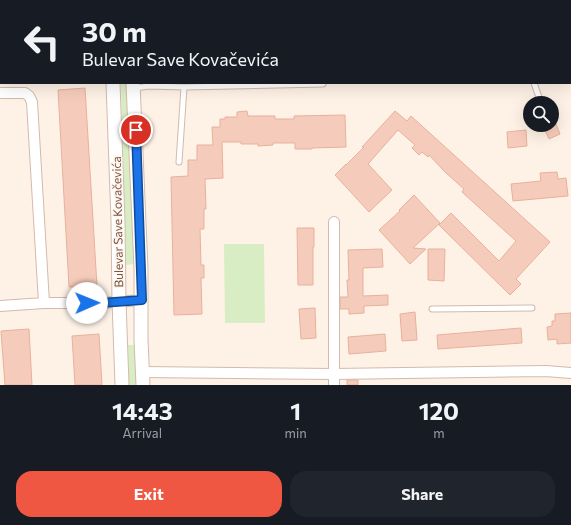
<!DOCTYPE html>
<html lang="en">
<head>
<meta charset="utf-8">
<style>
	:root { --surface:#171b24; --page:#20242c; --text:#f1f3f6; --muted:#9ea1a6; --accent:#f05742 }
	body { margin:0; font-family:Commissioner,sans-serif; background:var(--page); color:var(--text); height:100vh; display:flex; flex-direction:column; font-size:15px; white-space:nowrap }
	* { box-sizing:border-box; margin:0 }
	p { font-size:13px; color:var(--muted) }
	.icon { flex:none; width:22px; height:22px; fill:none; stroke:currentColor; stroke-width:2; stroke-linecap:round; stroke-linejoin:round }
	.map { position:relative; height:385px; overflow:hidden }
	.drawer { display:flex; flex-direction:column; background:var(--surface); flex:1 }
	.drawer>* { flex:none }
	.hud { position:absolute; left:0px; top:0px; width:571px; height:84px; box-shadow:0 4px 16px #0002; background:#171b24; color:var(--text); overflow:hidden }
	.buttons { position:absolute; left:523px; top:96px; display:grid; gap:8px }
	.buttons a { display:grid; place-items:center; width:36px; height:36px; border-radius:50%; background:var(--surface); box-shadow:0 4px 16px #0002; font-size:20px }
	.pin { position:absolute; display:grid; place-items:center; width:34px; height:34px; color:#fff; margin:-17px; border:2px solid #fff; border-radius:50%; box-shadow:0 1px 4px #0007 }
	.me { position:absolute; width:44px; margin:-22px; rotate:89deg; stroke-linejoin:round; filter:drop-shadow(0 0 3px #0008) }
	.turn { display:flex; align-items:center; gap:14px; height:84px; padding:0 16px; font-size:18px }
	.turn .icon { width:52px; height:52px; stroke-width:2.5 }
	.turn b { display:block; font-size:28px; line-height:34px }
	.eta { display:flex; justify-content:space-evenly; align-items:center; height:68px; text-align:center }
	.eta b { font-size:24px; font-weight:700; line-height:28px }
	.primary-button { display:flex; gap:8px; margin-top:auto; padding:8px 16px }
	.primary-button a { flex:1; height:46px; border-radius:16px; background:var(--accent); color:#fff; font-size:16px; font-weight:700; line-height:46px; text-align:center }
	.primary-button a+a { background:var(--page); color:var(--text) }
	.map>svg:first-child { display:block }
	.green { fill:#d8edc3 }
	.building { fill:#f5ccbb; stroke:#e9b09a }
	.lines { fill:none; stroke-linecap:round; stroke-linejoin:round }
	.service-casing { stroke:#d3baad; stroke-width:7 }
	.minor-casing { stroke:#d3baad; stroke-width:12 }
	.tertiary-casing { stroke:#d3baad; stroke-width:15 }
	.service { stroke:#fff; stroke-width:5 }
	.minor { stroke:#fff; stroke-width:10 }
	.tertiary { stroke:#fff; stroke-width:13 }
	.route-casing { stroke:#114b97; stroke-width:10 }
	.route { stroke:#1a73e8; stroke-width:7 }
	.labels { text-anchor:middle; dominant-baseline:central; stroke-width:3; stroke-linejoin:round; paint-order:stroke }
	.street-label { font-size:12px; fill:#795548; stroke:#fff6ed }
</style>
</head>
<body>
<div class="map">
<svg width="571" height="385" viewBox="0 0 571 385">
	<rect width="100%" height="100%" fill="#fef2e6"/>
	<!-- green -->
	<path class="green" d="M121,83H127L130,91L134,264L126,265Z
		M224,244H264L265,323H225Z
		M128,345H136L137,385H129Z"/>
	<!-- building -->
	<path class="building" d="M85,88L97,286L69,287L58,90Z
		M247,111L248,116H275V119H294V116L345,115L346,147L312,148V149H295V143H273V145L258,146V144H241V142H222L223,178L205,179L206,209H204V229H200L201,265H204V278H201L202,314L174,315L171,177L188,176V160H197V145H213L212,127H220V119H225V117H237V112Z
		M395,111L407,121L411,116L550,242L516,279L521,284L510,295L439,225L451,213L499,261L516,241L462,192L464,189L445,172L429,155L428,157L422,152L419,155L412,148L415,145L398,130L368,164L392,190L369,212L335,175L346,164V165L364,147H362Z
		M556,124L560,134L549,139L544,128Z
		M526,130L527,146L508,148L507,132Z
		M557,172L558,179L566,178L568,196L513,201L511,184L541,181L540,173Z
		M414,195L440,223L413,248L426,249L410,264L379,230L400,211L399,210Z
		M297,228H314V247H313V285H298Z
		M382,249L383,267L363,268V296L388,295V305L364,306V313L349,314V309H340V297H348L347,280H349L348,250Z
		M428,249H445L444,281L428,280Z
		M315,308L316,338L301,339L299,309Z
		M415,312L417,340L402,341L400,314Z
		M571,313V343L557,344V339L548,340L547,327L552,326V321H555V314Z
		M521,328L522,343L438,349L437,335Z
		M29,329L32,385H5L1,331Z
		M99,334L102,385H75L72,336Z
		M385,334L386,351L349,354L348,337Z
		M347,380H358V385H347Z"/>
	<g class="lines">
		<defs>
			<path id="service" d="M515,1V0
				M570,41L571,40
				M534,83L541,103
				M135,88L149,86L184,87L323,84
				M179,162L184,87
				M432,309L532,308"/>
			<path id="minor" d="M0,93H25L29,96L32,102L44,303
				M334,222V385
				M0,306L44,303H101L142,300
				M143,372L334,374L546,371L571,373"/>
			<path id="tertiary" d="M110,0V1
				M127,0V1
				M0,10H1
				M570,10H571
				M113,83L118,221L119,301L122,385
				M133,83L141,269V339L143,385"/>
		</defs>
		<!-- service casing -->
		<use href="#service" class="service-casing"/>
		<!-- minor casing -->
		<use href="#minor" class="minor-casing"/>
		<!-- tertiary casing -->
		<use href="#tertiary" class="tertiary-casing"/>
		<!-- service -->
		<use href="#service" class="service"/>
		<!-- minor -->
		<use href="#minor" class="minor"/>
		<!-- tertiary -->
		<use href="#tertiary" class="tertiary"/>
	</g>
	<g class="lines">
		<defs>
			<path id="route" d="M87,303H101L142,300L136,130"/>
		</defs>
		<!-- route casing -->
		<use href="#route" class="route-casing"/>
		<!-- route -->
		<use href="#route" class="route"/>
	</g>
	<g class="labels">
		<!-- street labels -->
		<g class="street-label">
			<text transform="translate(117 222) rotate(-91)">Bulevar Save Kovačevića</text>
		</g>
	</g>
</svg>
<div class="buttons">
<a><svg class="icon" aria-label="search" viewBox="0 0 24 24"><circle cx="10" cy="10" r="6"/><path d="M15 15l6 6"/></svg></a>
</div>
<div class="pin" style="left:136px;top:130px;background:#d93025"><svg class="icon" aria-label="arrive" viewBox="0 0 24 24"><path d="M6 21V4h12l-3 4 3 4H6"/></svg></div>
<svg class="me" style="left:87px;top:303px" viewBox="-20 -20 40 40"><circle r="19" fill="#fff"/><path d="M0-13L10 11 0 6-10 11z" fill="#1a73e8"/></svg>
<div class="hud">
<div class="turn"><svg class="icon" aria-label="left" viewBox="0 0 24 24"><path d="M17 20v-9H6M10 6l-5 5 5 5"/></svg><div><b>30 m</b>Bulevar Save Kovačevića</div></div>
</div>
</div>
<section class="drawer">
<div class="eta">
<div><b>14:43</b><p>Arrival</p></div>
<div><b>1</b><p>min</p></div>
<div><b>120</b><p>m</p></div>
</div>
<div class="primary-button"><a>Exit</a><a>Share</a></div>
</section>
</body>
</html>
